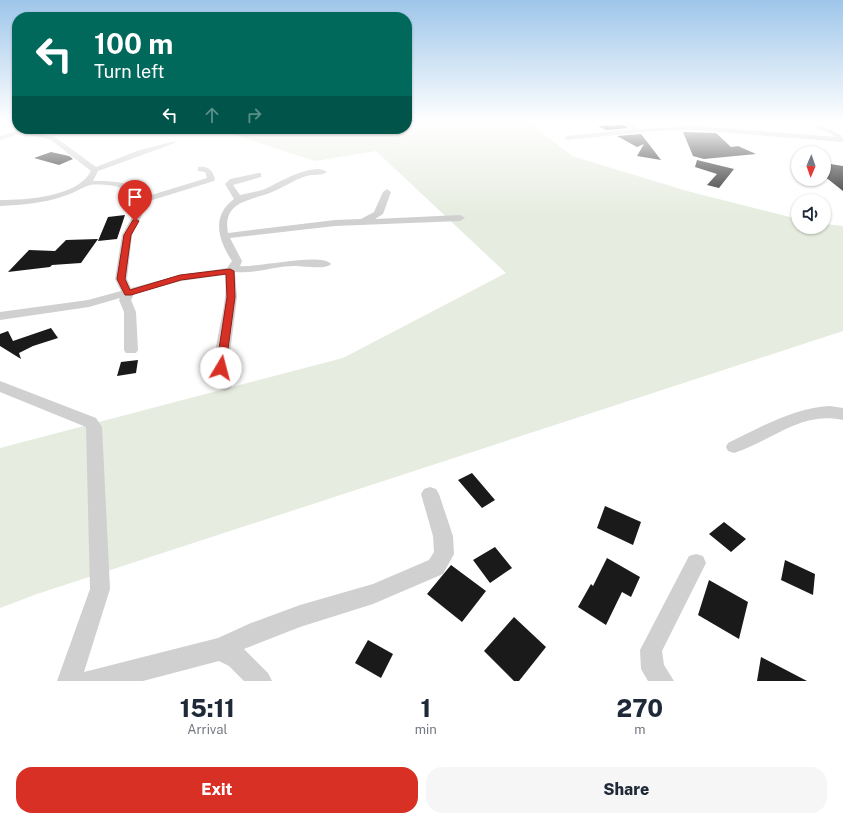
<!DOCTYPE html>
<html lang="en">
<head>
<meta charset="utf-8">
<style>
	:root { --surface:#fff; --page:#f6f6f7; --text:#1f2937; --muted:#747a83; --accent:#d93025 }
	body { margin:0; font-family:"Public Sans",sans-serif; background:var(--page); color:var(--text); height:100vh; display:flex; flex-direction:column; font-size:15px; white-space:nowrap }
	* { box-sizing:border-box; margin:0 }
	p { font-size:13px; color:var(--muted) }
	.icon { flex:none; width:22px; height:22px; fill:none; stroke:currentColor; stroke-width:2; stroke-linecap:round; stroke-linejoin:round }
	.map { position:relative; height:681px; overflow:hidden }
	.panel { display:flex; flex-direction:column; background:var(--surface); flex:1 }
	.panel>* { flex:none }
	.guide { position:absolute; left:12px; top:12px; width:400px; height:122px; border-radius:16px; box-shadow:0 1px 3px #0004; background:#00695c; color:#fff; overflow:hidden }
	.needle { width:26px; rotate:182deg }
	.controls { position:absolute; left:791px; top:146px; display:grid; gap:8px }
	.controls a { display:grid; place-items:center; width:40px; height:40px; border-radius:50%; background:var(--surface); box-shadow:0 1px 3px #0004; font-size:20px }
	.pin { position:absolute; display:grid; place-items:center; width:34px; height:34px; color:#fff; margin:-41px -17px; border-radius:50% 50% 50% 0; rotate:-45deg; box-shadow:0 0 4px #0007 }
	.pin .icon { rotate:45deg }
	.me { position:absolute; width:44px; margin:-22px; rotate:8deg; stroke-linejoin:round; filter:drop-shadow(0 0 3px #0008) }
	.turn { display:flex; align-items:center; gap:14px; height:84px; padding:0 16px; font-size:18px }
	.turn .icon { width:52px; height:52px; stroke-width:2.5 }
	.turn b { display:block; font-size:28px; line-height:34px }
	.lanes { display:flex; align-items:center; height:38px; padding:0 16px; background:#0003; justify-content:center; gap:20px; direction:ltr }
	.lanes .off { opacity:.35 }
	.eta { display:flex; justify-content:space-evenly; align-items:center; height:68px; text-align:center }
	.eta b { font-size:24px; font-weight:800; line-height:28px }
	.cta { display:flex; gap:8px; margin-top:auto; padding:8px 16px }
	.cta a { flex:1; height:46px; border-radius:16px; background:var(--accent); color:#fff; font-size:16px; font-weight:800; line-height:46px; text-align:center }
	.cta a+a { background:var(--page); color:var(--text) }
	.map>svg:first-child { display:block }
	.green { fill:#e6ecdf }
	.building { fill:#1a1a1a }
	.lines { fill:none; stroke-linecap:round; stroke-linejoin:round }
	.minor { fill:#d0d0d0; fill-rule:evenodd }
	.route { fill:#d93025; stroke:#8d1f18 }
</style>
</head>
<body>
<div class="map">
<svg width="843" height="681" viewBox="0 0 843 681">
	<rect width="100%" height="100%" fill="#fff"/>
	<!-- green -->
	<path class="green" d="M407,121H534L539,130L572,156L687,191L798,219V227H824V224L843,226V331L37,594L0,608V448L343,358L506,273L376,151L315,161L216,129H407Z"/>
	<!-- building -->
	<path class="building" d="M624,125L628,128L606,130L598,126Z
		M683,132L716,133L731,147L738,146L756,154L704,159L693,156Z
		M641,134L648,143L661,160L637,156L644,144L637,147L617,136Z
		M51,152L69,156L73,159L59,165L34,158Z
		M697,160L734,169L719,188L707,185L717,174L695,167Z
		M824,163L843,166V191L824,176Z
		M125,215L117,239L98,241L108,217Z
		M98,239L81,263L52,265L50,267L8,272L29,250L55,251L66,240Z
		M51,328L58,338L33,346L19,353L21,359L0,346V334L8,331L13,341Z
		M138,360L136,373L117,376L121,362Z
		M472,473L495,500L482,508L458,480Z
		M605,506L641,522L633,545L597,528Z
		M724,522L746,539L731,552L709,534Z
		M495,547L512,568L490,583L473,560Z
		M607,558L640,577L631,597L622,592L606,625L578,607L591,584L593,586Z
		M785,560L815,574L813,595L781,580Z
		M451,565L486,591L462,622L427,594Z
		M709,580L748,602L739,639L698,615Z
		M514,617L546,647L519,681H514L484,651Z
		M368,640L393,654L381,678L355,663Z
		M761,657L807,681H757Z"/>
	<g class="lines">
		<!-- minor -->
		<path class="minor" d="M621,121H628L639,129L695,126L837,137L803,121H812L841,135L842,136L840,138H843V142L695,130L655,131L567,140L564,138L567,136L632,129Z
			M23,129H33L32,132L55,137L96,167L137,151L175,141V143L98,171L93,181C112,181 135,181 148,196L207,178L205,172L198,171V167C209,166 212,170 215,179L214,181L149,201L132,235L127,279L131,288L180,275L227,268L232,261C218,240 211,216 234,199L225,184L230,179L258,173H261V177L233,185L240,195C248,193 257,192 265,189C278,183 314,161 327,172C322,176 313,174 306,176C294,180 284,187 272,192C251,201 222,200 228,233L335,220L361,219L374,212L383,192L387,189L391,192L383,214L375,219L460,215L465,218L460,221L335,226L230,238L242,261L240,266C257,268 321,252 331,264C326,270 303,266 295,266C275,266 256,274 235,272L237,297L228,369L232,386L230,389L225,391L220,389C206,367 223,323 225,297C226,290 225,282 225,275L181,281L134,294L131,300L136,312L138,350L136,353H126L124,350V312L119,300L120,298L89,307L0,320V312L88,300L121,291L115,279L122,235L142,199C132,187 104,183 90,185C83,187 72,194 64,196C44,203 22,205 0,206V200C26,200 78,197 91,171L51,140L27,134L26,132L0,140V136Z
			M0,381L96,418L102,427L110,589L84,672L218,638L251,623L300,605L373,584L429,560L434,552L433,536L421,494L424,489L430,487L436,489L439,494L453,536L454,554L443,574L373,604L300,627L244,649L268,673L272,681H244L229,666L219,661L143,681H57L90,589L86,427L0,392Z
			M830,406L843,408V420C801,411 772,441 734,453L728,451L726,447L728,443C761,427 793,408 830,406Z
			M696,554L703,556L706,563L662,651L664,665L674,681H648L641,669L640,650L689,556Z"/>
	</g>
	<!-- sky -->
	<linearGradient id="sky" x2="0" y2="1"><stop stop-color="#9ec6ea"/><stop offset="0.56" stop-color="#fff"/><stop offset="1" stop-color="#fff" stop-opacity="0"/></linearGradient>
	<rect width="843" height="217" fill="url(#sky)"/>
	<!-- route -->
	<path class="route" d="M135,219L139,221L131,235L125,279L130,290L180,275L230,269L234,271L235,297L225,371L221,372L216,368L227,297L226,274L181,280L131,295H125L117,279L124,235L133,220Z"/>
</svg>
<div class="controls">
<a><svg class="needle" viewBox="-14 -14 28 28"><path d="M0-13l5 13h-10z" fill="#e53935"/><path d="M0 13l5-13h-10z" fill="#747a83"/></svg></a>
<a><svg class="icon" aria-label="sound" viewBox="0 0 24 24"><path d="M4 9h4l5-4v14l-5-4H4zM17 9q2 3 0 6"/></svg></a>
</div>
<div class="pin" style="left:135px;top:221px;background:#d93025"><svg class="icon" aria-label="arrive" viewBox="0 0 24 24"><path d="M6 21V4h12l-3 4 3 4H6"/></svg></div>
<svg class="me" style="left:221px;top:368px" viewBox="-20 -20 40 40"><circle r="19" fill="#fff"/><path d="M0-13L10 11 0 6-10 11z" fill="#d93025"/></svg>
<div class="guide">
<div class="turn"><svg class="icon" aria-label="left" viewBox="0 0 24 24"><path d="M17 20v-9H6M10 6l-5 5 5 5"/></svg><div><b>100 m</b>Turn left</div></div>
<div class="lanes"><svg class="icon" aria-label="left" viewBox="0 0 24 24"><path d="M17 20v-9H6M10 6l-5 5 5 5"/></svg><svg class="icon off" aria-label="ahead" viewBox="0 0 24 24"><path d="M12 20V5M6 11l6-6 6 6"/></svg><svg class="icon off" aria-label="right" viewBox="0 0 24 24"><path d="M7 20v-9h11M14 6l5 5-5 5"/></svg></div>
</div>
</div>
<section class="panel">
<div class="eta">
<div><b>15:11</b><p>Arrival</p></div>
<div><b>1</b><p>min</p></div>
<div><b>270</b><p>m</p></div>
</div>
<div class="cta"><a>Exit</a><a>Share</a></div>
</section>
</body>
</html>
